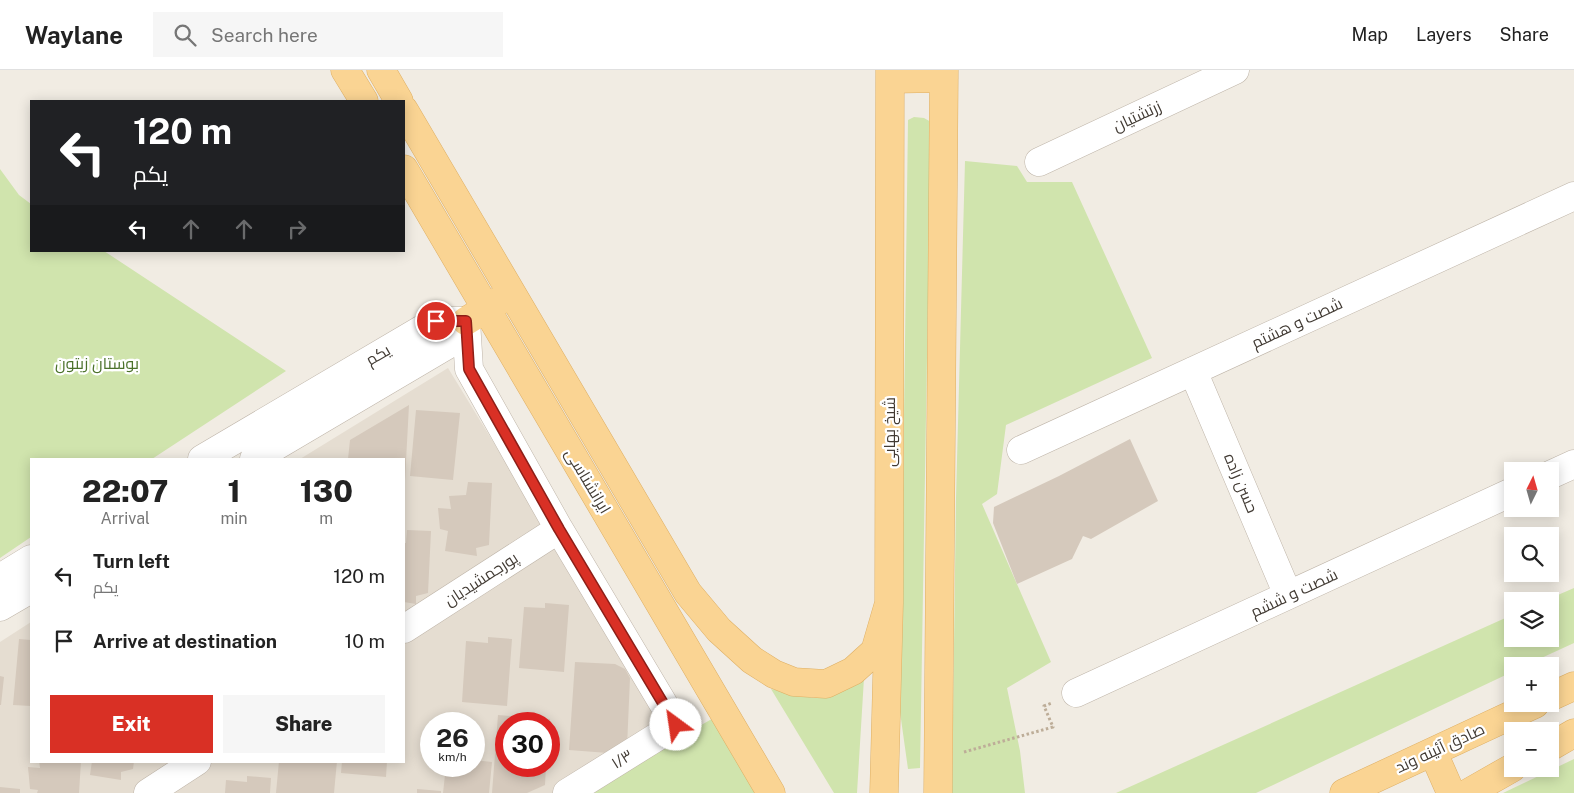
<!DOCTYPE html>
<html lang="en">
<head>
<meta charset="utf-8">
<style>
	:root { --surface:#fff; --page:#f6f6f6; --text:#222; --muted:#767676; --line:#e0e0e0; --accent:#d93025 }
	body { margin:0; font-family:"Public Sans",Cairo,sans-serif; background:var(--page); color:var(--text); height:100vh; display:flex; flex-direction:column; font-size:19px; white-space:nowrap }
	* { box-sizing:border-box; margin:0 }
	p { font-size:16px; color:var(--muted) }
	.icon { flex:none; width:28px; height:28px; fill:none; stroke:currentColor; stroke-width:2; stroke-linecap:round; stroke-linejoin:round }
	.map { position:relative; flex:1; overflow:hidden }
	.sheet { position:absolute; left:30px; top:388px; width:375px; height:305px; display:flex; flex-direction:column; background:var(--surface); border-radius:0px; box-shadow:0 2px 12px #0003 }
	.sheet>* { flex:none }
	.banner { position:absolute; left:30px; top:30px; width:375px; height:152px; border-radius:0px; box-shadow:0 2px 12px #0003; background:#202124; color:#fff; overflow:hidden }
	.needle { width:32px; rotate:5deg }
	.buttons { position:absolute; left:1504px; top:392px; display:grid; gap:10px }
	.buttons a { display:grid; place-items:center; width:55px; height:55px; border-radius:0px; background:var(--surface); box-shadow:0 2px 12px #0003; font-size:25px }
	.speed { position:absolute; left:420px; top:642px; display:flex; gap:10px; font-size:25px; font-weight:700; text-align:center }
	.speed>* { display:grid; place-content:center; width:65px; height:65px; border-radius:50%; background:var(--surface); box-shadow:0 2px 12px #0003; line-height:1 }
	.speed small { font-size:12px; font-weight:400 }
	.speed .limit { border:8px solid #d22; background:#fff; color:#111 }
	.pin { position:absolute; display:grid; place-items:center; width:42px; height:42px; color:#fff; margin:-21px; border:2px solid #fff; border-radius:50%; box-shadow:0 1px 5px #0007 }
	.me { position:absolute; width:55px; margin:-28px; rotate:329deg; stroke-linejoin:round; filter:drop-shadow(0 0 4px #0008) }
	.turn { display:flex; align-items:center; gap:18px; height:105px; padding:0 20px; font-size:22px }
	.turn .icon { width:65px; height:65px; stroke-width:2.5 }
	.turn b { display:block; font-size:35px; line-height:42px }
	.lanes { display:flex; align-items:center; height:48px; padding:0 20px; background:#0003; justify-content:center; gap:25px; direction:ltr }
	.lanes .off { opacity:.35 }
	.eta { display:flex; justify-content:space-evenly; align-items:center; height:85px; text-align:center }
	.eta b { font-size:30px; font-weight:800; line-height:35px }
	.button { display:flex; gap:10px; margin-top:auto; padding:10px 20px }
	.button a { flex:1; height:58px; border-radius:0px; background:var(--accent); color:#fff; font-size:20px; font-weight:800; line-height:58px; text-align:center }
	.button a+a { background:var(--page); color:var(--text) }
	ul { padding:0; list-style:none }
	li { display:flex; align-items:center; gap:15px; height:65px; padding:0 20px }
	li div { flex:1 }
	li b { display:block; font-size:19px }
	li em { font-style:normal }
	header { display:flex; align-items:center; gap:30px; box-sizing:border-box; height:70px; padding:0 25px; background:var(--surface); border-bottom:1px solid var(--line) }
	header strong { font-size:24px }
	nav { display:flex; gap:28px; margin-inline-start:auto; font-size:18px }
	.search { width:350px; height:45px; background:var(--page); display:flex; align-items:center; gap:12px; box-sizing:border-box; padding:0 18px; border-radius:0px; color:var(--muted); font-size:19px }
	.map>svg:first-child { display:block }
	.residential { fill:#e5ddd1; fill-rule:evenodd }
	.green { fill:#d0e4ad }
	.building { fill:#d5c9bc }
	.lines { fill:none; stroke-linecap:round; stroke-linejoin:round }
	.minor-casing { stroke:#bfb5a9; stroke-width:29 }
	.major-casing { stroke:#deaf64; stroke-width:29 }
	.path { stroke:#bdad98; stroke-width:3; stroke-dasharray:2.5 2.5; stroke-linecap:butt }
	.minor { stroke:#fff; stroke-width:28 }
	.major { stroke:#fad493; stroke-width:28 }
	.route-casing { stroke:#8d1f18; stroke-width:12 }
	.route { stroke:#d93025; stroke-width:9 }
	.labels { text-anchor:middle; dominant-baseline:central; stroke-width:4.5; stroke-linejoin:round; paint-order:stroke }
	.street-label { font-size:16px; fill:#423b34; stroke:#fff }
	.park-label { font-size:16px; fill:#4b712a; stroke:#fff }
</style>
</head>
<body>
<header>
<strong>Waylane</strong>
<div class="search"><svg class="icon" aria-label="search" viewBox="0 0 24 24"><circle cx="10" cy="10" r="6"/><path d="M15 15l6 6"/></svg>Search here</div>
<nav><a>Map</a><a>Layers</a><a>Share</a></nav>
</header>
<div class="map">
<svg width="1574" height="723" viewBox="0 0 1574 723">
	<rect width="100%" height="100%" fill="#f1ece3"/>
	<!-- residential -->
	<path class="residential" d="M448,298L666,655L561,723H0V572L31,552V691H404V389H300ZM431,654H474V696H431ZM506,654H549V696H506Z"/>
	<!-- green -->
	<path class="green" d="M914,47L924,48L931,52L920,698L908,699L900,642L908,50Z
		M965,91L1017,96L1027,112H1072L1152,288L1006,355L997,424L982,434L1051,592L1007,618L1020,681L1025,723H952L956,428Z
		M0,99L19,125L31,134V181H104L286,301L152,389H31V467L0,488Z
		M1574,518V573L1524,596H1512V602L1256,723H1116L1512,545V569H1550V531H1544Z
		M864,608L857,723H834L771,619L814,628Z
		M715,647L757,723H586Z
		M1574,689V723H1503Z"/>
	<!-- building -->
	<path class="building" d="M409,335L405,410H404V389H348L350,370Z
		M416,340L460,343L453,410L410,406Z
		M1130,369L1158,431L1091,469L1083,466L1072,489L1017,514L993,453L994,437L1059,406Z
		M468,412L492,413L489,475L476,478L477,486L445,481L448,461L440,459L438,438L451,439L449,426L466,425Z
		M407,460L431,461L428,523L416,526V534L404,532V473H406Z
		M545,533L569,535L564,602L519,598L524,537L545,538Z
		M488,567L512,569L507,636L462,632L466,571L488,573Z
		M19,569L31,570V636L13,635Z
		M575,592L615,594L625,599L630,608L627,677L621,684L569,680Z
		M0,606L4,607L1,635H0Z
		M498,645L550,649L549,654H506V696H546L545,715L527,723H492Z
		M474,690L492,692L489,723H443L446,696H474Z
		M39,691H81L79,723H37L38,720L30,719L28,697L40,698Z
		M92,691H134L133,699L121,702V710L90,705Z
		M279,691H337L334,723H276Z
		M342,691H387L386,707L341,703Z
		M247,706L271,708L270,723H225L226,710L247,712Z
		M0,717L20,719V723H0Z
		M417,719L441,721V723H417Z"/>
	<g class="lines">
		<defs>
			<path id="minor" d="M1039,92L1235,0
				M466,251L469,299L559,459L676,655L567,723
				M1193,301L1288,525
				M1021,380L1574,126
				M202,389L436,251H466
				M254,389L454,271L466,251
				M1550,405L1574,394
				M0,508L31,489
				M0,537L31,519
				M404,559L559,459
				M1076,623L1512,422
				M148,723L197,691"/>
			<path id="major" d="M345,0L364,31
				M381,0L399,31
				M890,9L944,8
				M404,40L688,523L719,560L752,590L774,604L794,612L826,614L853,601L875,581L889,533
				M404,99L771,723
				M466,251L502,229
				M1550,627L1574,616
				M1550,677L1574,663
				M1433,682L1451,723
				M884,723L889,533L890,0
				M938,723L944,0
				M1344,723L1535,634
				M1468,723L1512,698"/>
		</defs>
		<!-- minor casing -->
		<use href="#minor" class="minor-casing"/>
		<!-- major casing -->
		<use href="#major" class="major-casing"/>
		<!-- path -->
		<path class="path" d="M964,682L1053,657L1044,636L1052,633"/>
		<!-- minor -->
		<use href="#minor" class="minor"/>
		<!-- major -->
		<use href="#major" class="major"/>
	</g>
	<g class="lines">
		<defs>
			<path id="route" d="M436,251H466L469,299L559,459L676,655"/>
		</defs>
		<!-- route casing -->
		<use href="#route" class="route-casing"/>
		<!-- route -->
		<use href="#route" class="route"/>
	</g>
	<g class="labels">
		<!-- street labels -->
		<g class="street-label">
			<text transform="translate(1137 46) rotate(-25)">زرتشتیان</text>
			<text transform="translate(1297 253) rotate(-25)">شصت و هشتم</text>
			<text transform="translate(378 285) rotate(-30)">یکم</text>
			<text transform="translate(889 362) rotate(-90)">شیخ بهایی</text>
			<text transform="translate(588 411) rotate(59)">ایرانشناسی</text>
			<text transform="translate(1241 413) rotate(67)">حسن زاده</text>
			<text transform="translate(481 509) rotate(-33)">پورجمشیدیان</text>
			<text transform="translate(1294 523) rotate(-25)">شصت و ششم</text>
			<text transform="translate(1440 678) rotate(-25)">صادق آئینه وند</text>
			<text transform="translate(622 689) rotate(-32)">۱/۳</text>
		</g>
		<!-- park labels -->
		<g class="park-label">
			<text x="97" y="293">بوستان زیتون</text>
		</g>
	</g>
</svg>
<div class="buttons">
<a><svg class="needle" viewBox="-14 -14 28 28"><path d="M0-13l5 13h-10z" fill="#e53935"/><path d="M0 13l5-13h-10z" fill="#767676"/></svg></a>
<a><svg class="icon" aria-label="search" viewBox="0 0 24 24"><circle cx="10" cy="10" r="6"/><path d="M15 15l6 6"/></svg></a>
<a><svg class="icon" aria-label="layers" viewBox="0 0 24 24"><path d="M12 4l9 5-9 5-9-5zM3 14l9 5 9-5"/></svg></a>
<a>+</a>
<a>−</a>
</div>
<div class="speed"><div>26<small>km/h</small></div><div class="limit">30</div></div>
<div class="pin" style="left:436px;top:251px;background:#d93025"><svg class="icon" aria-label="arrive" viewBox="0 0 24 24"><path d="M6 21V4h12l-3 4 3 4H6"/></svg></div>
<svg class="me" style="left:676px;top:655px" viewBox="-20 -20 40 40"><circle r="19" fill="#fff"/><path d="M0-13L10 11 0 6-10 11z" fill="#d93025"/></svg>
<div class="banner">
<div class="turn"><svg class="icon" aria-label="left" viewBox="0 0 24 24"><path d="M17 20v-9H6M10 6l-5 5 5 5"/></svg><div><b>120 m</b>یکم</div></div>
<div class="lanes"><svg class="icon" aria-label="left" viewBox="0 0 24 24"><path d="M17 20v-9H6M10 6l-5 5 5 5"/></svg><svg class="icon off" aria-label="ahead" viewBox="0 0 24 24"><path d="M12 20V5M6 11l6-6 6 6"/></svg><svg class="icon off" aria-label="ahead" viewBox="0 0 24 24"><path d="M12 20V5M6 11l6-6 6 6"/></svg><svg class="icon off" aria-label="right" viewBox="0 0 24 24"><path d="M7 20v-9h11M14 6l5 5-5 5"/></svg></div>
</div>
<section class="sheet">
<div class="eta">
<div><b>22:07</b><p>Arrival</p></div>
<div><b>1</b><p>min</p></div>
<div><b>130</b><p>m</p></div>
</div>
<ul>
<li><svg class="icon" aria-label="left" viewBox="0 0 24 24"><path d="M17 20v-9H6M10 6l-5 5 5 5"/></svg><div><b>Turn left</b><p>یکم</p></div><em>120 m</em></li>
<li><svg class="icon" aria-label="arrive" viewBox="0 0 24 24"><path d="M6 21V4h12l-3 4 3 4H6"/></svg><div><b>Arrive at destination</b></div><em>10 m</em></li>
</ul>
<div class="button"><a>Exit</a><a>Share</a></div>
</section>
</div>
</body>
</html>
